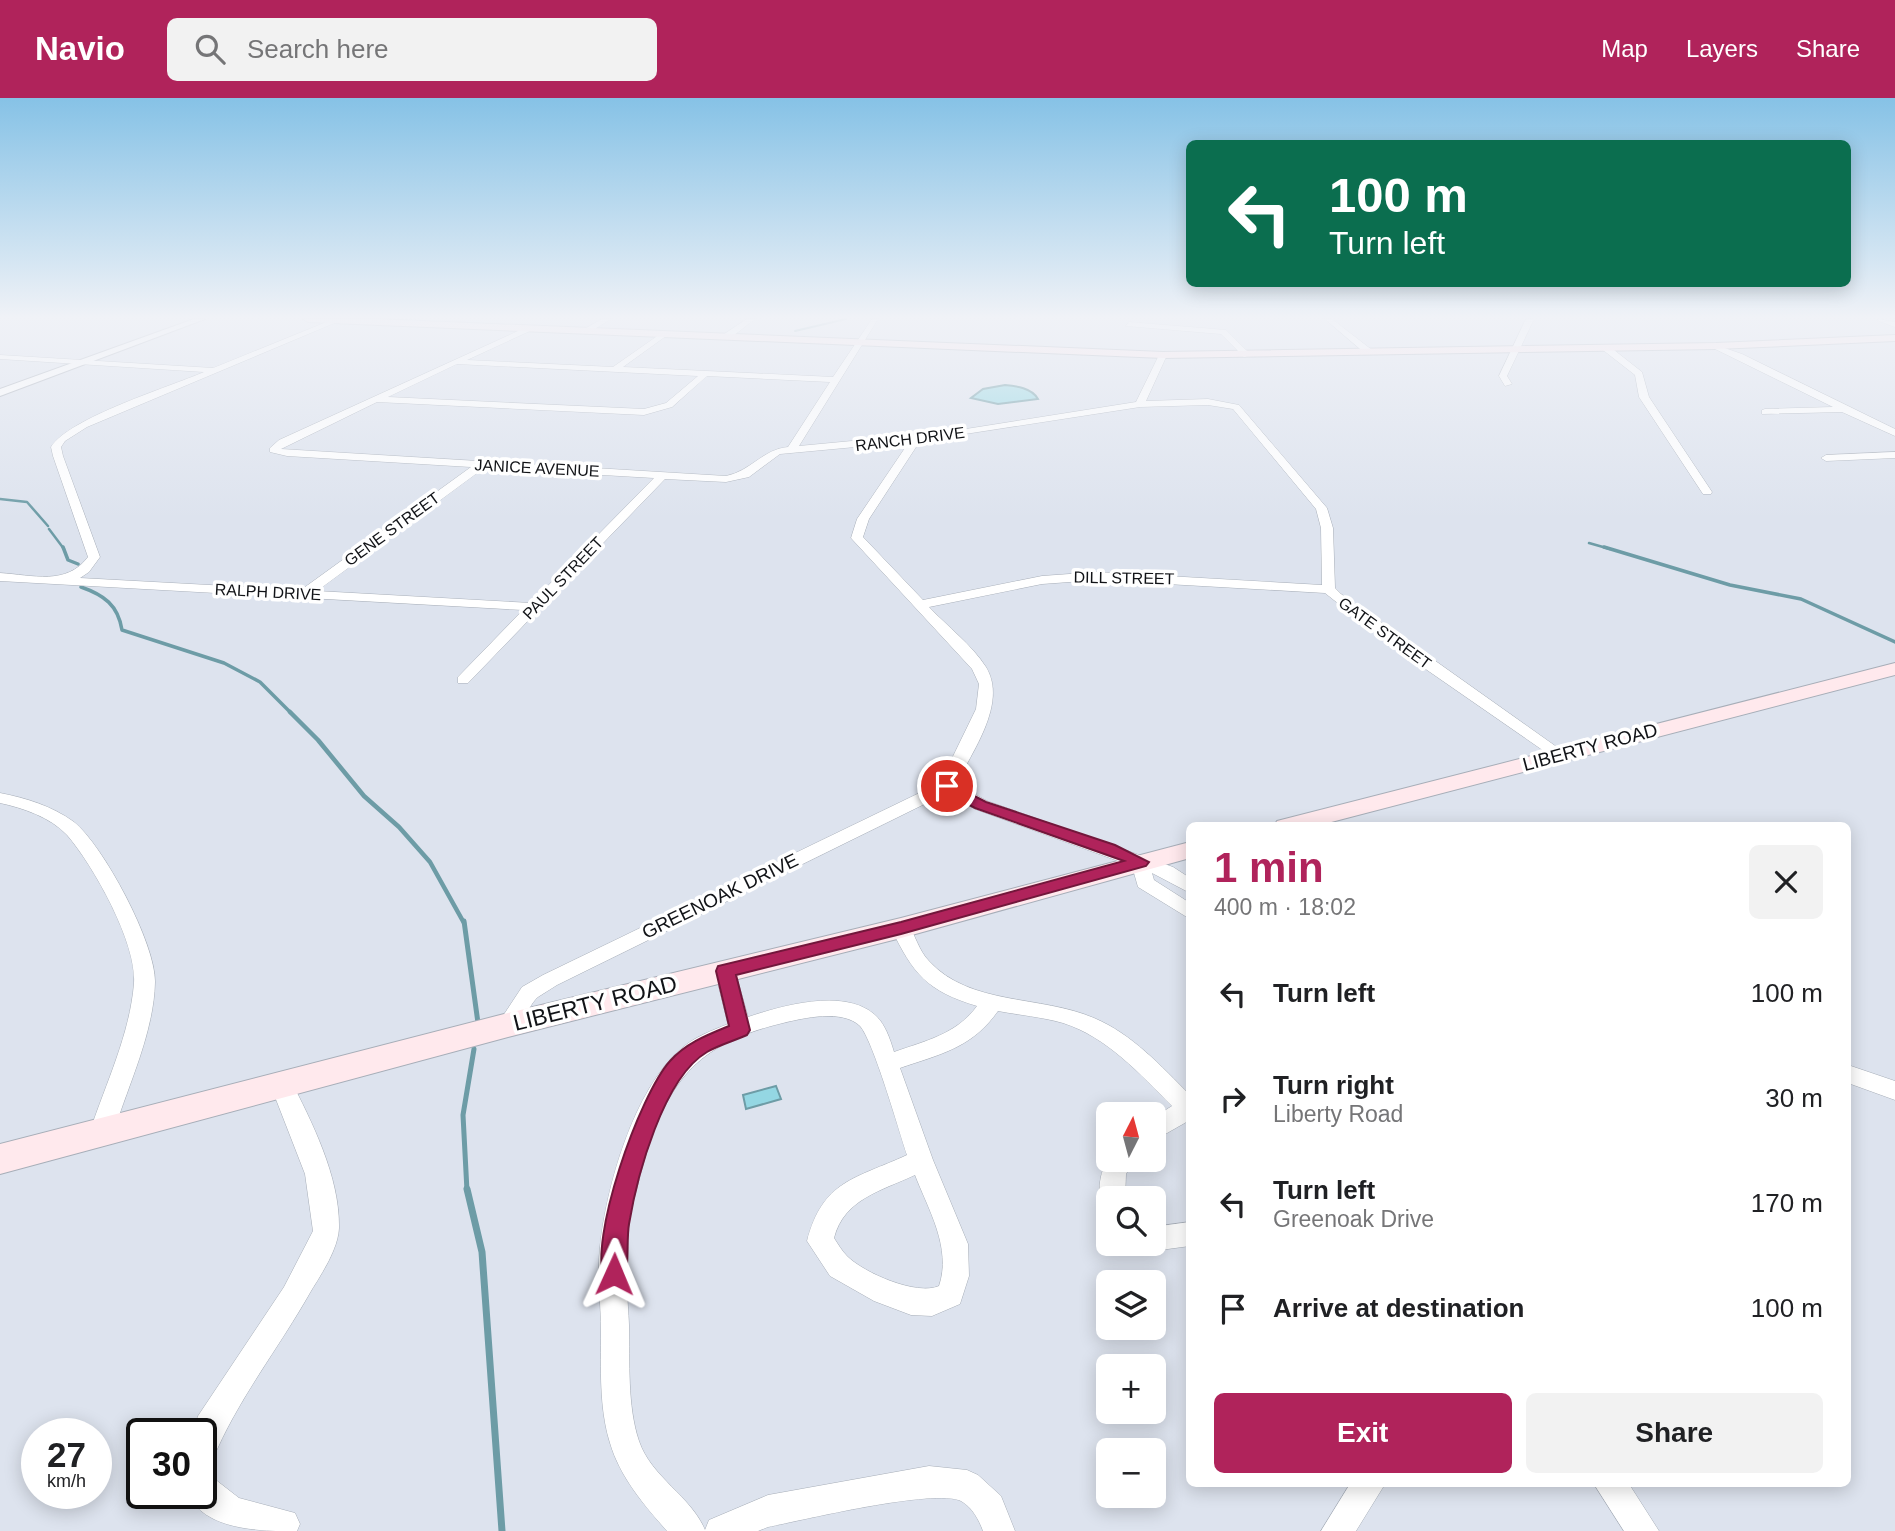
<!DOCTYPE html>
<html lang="en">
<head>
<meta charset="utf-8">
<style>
	:root { --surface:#fff; --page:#f2f2f2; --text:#202124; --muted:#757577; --accent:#b0235b }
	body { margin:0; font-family:Arial,sans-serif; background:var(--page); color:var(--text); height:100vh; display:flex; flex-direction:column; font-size:26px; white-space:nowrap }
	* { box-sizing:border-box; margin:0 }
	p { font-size:23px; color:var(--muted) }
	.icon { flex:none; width:38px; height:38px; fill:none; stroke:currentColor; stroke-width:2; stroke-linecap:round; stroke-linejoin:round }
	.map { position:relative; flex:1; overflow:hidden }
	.details { position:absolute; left:1186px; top:724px; width:665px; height:665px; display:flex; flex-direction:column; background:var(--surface); border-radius:10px; box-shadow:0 4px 18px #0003 }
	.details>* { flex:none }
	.guide { position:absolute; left:1186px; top:42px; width:665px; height:147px; border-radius:10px; box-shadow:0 4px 18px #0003; background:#0b6e4f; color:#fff; overflow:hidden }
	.needle { width:46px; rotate:6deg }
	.tools { position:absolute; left:1096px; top:1004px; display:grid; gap:14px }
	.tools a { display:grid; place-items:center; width:70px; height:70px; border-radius:10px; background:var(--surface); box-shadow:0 4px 18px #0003; font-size:35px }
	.speed { position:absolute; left:21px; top:1320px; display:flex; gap:14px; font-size:35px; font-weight:700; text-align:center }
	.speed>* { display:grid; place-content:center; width:91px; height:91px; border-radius:50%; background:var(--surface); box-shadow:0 4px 18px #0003; line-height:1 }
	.speed small { font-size:18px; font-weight:400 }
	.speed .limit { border:4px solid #111; border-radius:10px; background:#fff; color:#111 }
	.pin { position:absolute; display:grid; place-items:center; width:60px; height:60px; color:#fff; margin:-30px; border:4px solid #fff; border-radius:50%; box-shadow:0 2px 7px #0007 }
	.me { position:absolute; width:77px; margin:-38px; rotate:1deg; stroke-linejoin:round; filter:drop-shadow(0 0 5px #0008) }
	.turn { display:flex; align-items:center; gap:24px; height:147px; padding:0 28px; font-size:32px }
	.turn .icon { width:91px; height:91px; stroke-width:2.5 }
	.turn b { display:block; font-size:49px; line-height:60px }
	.round { display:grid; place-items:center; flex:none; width:74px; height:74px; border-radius:10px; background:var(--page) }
	.head { display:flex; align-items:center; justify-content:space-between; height:119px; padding:0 28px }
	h1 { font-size:42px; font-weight:800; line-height:52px; color:var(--accent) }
	.button { display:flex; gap:14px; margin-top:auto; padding:14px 28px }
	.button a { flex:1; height:80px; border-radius:10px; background:var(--accent); color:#fff; font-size:28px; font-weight:800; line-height:80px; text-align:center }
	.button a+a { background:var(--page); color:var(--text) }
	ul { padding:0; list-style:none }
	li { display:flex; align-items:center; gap:21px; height:105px; padding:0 28px }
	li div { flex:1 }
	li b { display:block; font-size:26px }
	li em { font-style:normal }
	header { display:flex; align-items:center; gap:42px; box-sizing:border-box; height:98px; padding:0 35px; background:var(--accent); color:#fff }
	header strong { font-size:33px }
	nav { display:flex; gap:38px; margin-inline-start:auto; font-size:24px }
	.search { width:490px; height:63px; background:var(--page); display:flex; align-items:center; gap:18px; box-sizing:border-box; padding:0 24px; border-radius:10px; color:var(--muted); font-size:26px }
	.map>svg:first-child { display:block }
	.water { fill:#94d7e3; stroke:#6d9ca6; stroke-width:2 }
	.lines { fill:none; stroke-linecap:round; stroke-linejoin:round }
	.stream-far5 { stroke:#6d9ca6; stroke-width:2 }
	.stream-far4 { stroke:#6d9ca6; stroke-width:2.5 }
	.stream-far3 { stroke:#6d9ca6; stroke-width:3.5 }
	.stream-far2 { stroke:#6d9ca6; stroke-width:4.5 }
	.stream-far1 { stroke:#6d9ca6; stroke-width:5 }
	.stream { stroke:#6d9ca6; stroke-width:7 }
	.minor-casing { stroke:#a7aeb8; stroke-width:1 }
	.tertiary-casing { stroke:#a7aeb8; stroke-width:2 }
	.secondary-casing { stroke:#a7aeb8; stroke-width:2 }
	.minor { fill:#fff; fill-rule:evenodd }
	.tertiary { fill:#fff; fill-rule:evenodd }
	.secondary { fill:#ffe9ed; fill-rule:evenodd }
	.route { fill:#b0235b; stroke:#72173b; stroke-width:2 }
	.labels { text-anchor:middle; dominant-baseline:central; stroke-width:7; stroke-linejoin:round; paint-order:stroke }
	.far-street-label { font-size:16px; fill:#111317; stroke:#fff }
	.street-label { font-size:19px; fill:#111317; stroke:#fff }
	.near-street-label { font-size:23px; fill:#111317; stroke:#fff }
</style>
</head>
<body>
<header>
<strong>Navio</strong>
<div class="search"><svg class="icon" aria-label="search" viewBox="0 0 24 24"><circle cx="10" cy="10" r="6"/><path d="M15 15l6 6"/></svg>Search here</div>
<nav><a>Map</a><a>Layers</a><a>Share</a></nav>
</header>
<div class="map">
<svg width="1895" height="1433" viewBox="0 0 1895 1433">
	<rect width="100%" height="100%" fill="#dde3ee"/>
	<!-- water -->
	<path class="water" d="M1005,287C1016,288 1032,290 1038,301L998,306L971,300L983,291Z
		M776,988L781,1001L746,1011L743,997Z"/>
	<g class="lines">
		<!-- stream-far5 -->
		<path class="stream-far5" d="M795,233L846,221"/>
		<!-- stream-far4 -->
		<path class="stream-far4" d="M0,401L27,404L48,428
			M49,431L64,451
			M1589,445L1610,451"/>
		<!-- stream-far3 -->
		<path class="stream-far3" d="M63,449L68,462L78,466
			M1604,449L1730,487L1801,501L1895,544
			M81,489C104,497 118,507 122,532L224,565L260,584L291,615"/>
		<!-- stream-far2 -->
		<path class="stream-far2" d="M290,614L318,642L364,698L399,729L430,764L464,825"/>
		<!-- stream-far1 -->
		<path class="stream-far1" d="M464,823L478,925
			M467,1093L463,1017L474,951"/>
		<!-- stream -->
		<path class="stream" d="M467,1091L482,1154L502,1433"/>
		<defs>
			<path id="minor" d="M334,221H344L87,329L65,343L61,349L63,358L100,459L89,474L80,480L301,492L471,369L287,358L270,354V350L279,342L529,228L532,232L467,262L613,269L663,234L666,238L623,269L833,279L872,221H878L799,348L947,334L1136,304L1159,257L1163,255L1167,257L1146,303L1208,301L1239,307L1327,410L1333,430L1335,490L1341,496L1568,657L1566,660H1554L1388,545L1325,495L1097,482L1042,486L929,509C947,528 972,547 986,569C1008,605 972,654 956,686L987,703L1173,769L1190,780V795L1152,775L1154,782L1190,805V821L1138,789L1132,768L975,711L947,695L557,887C551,891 544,895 538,899C524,911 523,940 500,933L497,927L522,889L543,877L940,685L976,611L979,586L972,571L851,440L857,421L909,344L780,356L749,379L726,384L665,381L468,585H458V579L523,512L0,483V475C33,477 66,488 88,459L53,358L51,349C69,320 169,289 204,274L0,261V257L213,270ZM457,266L698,278L666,305L644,311L388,299ZM707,278L830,284L788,349C763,351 751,373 726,378L281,351L377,304L644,317L672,309ZM1208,307L1233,311L1316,411L1321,430L1322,487L1097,474L1042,478L923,502L863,439L869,421L920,343L1140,309ZM484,370L654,380L531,505L317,493Z
				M602,221H611L588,235L581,233Z
				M747,221H755L729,241H723V237Z
				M1325,221H1332L1372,252V256H1366Z
				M1526,221H1534L1507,278L1512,286L1505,288L1499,278Z
				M1878,221L1895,224V229L1879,223Z
				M1129,224L1226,232L1251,257L1244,259L1221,236L1126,228Z
				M1713,246L1742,256L1895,331V338L1842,314L1762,316V312L1765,311L1833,309L1713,250Z
				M1603,248H1609L1642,274L1649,299L1712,394L1711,396H1703L1639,299L1635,277L1603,252Z
				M1895,354V360L1826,363L1821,360L1826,357Z
				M0,695C26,700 52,708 74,724C103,747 156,846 155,884C154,934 129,985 114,1033L110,1040L102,1043L94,1040L90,1033C106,985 130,936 134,885C137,845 93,767 67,737C50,719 23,710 0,705Z
				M901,823L908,825C915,837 919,853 929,863C970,908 1041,897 1094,920C1132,936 1161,968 1190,997V1022L1153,1043V1020L1172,1008C1140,976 1107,939 1063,925C1042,919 1019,917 998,913C972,950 941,956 900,970L933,1062L968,1146L969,1178L960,1206L932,1218L911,1217L874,1203L830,1178L807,1143C823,1082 855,1081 907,1057C899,1033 873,942 860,928C842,911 804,920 783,925C695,946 666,985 642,1070C635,1097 627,1125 626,1153C625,1178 628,1202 629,1227C630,1264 627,1307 639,1343C651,1379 691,1398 705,1432L709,1422L768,1397L929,1368L967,1372L978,1377L1001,1398L1015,1433H983C979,1422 972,1409 961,1403C935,1390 803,1422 768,1429L758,1433H667C644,1407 620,1379 610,1345C599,1310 601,1270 601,1234C601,1206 597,1177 600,1149C606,1089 634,991 681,951C694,939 711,933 728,926L715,873L718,868L725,865L732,868L735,873L748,919C781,908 843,890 874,916C885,925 890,941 894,954C925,943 957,936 977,908C927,893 913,876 891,830L894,825ZM915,1077C928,1111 952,1150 939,1188C917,1198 864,1175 847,1158C842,1153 838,1146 834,1140C844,1101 881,1093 915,1077Z
				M1848,967L1895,983V1002L1848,985Z
				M281,977L289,979C312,1024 340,1079 339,1130C338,1151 322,1175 311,1193C279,1250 237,1302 212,1363L201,1367V1335H192L198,1318L284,1189L313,1133L305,1076L270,986L273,979Z
				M1108,1062H1134L1126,1076L1125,1101H1108V1111L1103,1109C1097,1095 1099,1075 1108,1062Z
				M1190,1124V1148L1153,1153L1144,1149L1142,1146H1153V1129Z
				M201,1375L212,1379L239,1400L295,1415L300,1426L297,1433C260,1433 205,1433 187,1395H201Z
				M1350,1386H1385L1356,1433H1321Z
				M1594,1386H1629L1659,1433H1624Z"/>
			<path id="tertiary" d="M194,221H205L0,298V291Z"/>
			<path id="secondary" d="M303,221H375L1163,254L1716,245L1895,237V243L1716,251L1163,260L308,224Z
				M1895,565V577L1316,728H1274L1277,723Z
				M1190,744V760L901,840L508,939L0,1076V1046L508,915L901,820Z"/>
		</defs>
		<!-- minor casing -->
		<use href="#minor" class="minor-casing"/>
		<!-- tertiary casing -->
		<use href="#tertiary" class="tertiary-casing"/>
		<!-- secondary casing -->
		<use href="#secondary" class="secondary-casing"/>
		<!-- minor -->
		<use href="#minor" class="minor"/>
		<!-- tertiary -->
		<use href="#tertiary" class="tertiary"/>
		<!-- secondary -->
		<use href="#secondary" class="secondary"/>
	</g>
	<!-- sky -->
	<linearGradient id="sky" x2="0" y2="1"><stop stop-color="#86c2e6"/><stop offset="0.52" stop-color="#f0f2f7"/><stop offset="1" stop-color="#f0f2f7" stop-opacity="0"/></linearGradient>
	<rect width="1895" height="421" fill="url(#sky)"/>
	<!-- route -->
	<path class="route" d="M947,684L986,704L1115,747L1149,764L1146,768L901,836L736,877L750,932L747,937C734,943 719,947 707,954C663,980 637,1078 629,1126C626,1144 630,1168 623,1184L614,1188L605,1184C587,1143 640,996 670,963C686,945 707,937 729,928L716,873L718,868L901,824L1124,763L975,710L941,692V685Z"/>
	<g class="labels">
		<!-- far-street labels -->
		<g class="far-street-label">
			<text transform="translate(910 341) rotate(-7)">RANCH DRIVE</text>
			<text transform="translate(537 370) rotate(3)">JANICE AVENUE</text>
			<text transform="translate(392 431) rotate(-36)">GENE STREET</text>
			<text transform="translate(563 480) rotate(-46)">PAUL STREET</text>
			<text transform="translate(1124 480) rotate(1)">DILL STREET</text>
			<text transform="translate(268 494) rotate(3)">RALPH DRIVE</text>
			<text transform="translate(1385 535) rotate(36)">GATE STREET</text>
		</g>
		<!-- street labels -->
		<g class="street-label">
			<text transform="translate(1590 649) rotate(-15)">LIBERTY ROAD</text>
			<text transform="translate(720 798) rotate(-26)">GREENOAK DRIVE</text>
		</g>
		<!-- near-street labels -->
		<g class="near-street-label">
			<text transform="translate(595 905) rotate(-14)">LIBERTY ROAD</text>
		</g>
	</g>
</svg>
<div class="tools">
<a><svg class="needle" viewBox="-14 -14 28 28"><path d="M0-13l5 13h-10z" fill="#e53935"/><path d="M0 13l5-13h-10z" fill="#757577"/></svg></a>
<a><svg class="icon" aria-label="search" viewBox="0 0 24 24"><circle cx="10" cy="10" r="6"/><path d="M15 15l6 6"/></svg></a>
<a><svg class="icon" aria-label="layers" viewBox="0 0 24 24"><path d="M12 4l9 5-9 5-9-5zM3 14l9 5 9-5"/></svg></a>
<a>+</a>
<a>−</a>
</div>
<div class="speed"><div>27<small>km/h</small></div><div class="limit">30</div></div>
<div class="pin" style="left:947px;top:688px;background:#d93025"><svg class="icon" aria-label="arrive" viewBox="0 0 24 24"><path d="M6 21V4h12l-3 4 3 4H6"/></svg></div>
<svg class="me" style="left:614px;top:1176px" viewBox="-20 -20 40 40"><path d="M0-17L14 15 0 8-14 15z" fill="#b0235b" stroke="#fff" stroke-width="4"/></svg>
<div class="guide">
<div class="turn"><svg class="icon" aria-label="left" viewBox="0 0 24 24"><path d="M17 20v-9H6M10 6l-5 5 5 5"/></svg><div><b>100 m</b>Turn left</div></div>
</div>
<section class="details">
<div class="head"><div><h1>1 min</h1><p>400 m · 18:02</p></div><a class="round"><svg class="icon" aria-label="close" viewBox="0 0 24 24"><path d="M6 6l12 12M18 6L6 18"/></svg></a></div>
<ul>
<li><svg class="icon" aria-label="left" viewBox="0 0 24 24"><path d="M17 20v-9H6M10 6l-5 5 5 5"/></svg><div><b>Turn left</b></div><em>100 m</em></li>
<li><svg class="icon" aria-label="right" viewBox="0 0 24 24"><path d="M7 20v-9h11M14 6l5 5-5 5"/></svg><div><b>Turn right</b><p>Liberty Road</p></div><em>30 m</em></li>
<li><svg class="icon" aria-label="left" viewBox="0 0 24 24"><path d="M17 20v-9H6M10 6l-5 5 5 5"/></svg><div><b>Turn left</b><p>Greenoak Drive</p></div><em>170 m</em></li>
<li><svg class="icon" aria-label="arrive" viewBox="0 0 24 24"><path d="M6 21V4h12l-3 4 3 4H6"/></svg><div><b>Arrive at destination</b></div><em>100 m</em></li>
</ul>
<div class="button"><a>Exit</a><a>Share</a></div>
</section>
</div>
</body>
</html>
